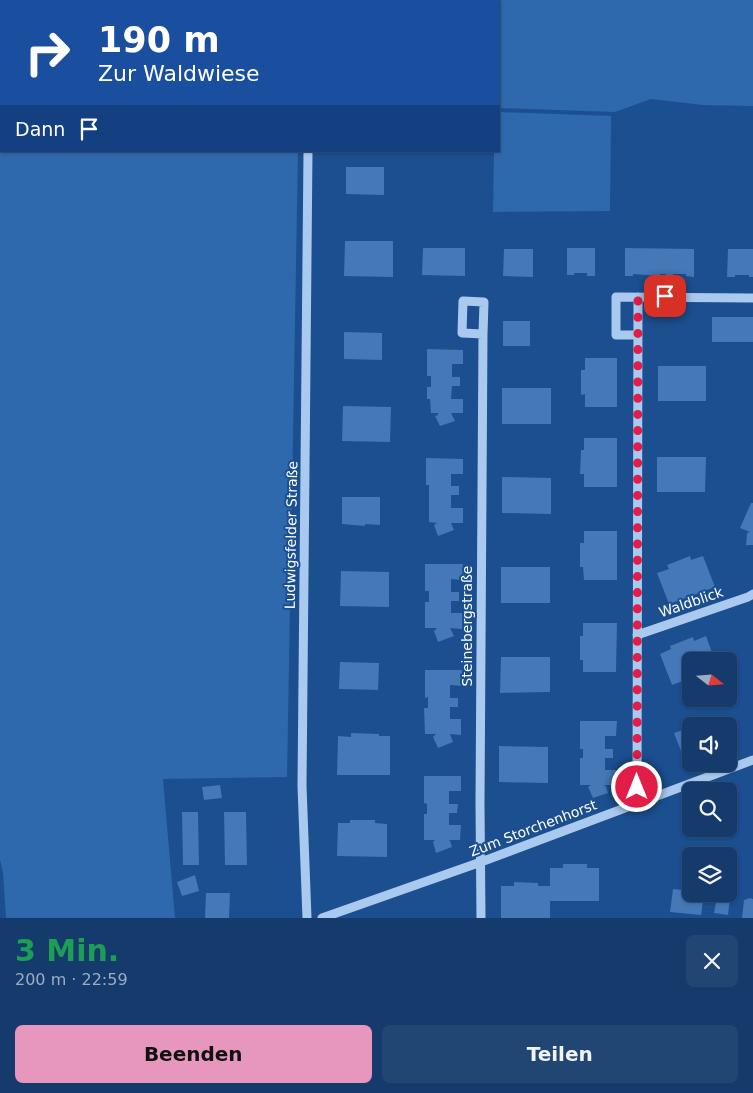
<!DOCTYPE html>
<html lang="de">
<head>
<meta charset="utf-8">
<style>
	:root { --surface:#143b6b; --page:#214673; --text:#f1f3f6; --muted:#9dadc1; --line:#33557e; --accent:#e797bd }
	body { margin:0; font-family:"DejaVu Sans",sans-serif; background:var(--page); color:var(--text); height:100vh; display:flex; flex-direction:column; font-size:19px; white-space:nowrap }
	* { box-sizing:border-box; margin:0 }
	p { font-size:16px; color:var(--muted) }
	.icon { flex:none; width:28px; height:28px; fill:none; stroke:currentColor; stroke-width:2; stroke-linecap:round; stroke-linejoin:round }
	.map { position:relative; height:918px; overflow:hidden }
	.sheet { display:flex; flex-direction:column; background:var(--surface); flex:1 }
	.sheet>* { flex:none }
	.hud { position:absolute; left:0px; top:0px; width:500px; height:152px; box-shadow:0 1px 4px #0004,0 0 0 1px var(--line); background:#1a4fa0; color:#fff; overflow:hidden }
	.needle { width:32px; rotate:107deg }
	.buttons { position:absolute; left:682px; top:652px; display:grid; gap:10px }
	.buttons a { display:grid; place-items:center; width:55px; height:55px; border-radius:8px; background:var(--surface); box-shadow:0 1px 4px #0004,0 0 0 1px var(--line); font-size:25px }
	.pin { position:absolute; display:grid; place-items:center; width:42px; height:42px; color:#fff; margin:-21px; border-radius:10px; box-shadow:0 2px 8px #0006 }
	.me { position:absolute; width:55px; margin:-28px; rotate:0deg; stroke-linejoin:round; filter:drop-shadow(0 0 4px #0008) }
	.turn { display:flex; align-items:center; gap:18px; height:105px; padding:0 15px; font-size:22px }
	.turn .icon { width:65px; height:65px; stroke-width:2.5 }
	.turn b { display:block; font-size:35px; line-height:42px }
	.then { display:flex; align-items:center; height:48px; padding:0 15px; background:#0003; gap:10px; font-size:19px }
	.round { display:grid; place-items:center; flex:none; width:52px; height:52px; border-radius:8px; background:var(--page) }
	.headline { display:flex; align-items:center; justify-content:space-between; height:85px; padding:0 15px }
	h1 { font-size:30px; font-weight:700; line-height:38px; color:#1e9e55 }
	.button { display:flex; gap:10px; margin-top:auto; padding:10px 15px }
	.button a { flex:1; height:58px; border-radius:8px; background:var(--accent); color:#111; font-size:20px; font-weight:700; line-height:58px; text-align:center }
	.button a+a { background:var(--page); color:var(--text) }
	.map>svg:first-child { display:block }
	.green { fill:#2e69ad }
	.building { fill:#4478b7 }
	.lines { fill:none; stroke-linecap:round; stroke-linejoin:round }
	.minor { stroke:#a9c9ee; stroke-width:9 }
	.route { stroke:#e11d48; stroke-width:9; stroke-dasharray:0 16.2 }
	.labels { text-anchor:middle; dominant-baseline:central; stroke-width:4; stroke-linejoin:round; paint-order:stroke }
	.street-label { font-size:14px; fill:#fff; stroke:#1b4f8f }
</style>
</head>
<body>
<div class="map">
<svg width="753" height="918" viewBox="0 0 753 918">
	<rect width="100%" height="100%" fill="#1b4f8f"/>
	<!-- green -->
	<path class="green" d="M0,0H753V106L703,105L651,99L615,112L499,108V1H1V151H298L287,777L163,779L175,918H6L3,873L0,860Z
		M499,112L611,116L610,211L493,212L494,151H499Z"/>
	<!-- building -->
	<path class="building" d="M346,167H384V195L346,194Z
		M345,241H393V277L344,276Z
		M423,248H465V276L422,275Z
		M567,248H595V276H587V273H574V275H567Z
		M625,248L694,249V277L686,276V274H673V276H666V274H660V276L633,274V276H625Z
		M504,249H533V277L503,276Z
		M728,249H753V277H749V275H735V277H727Z
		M712,317H753V342H712Z
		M503,321H530V346H503Z
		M344,332L382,333V360L344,359Z
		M427,349L463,350V364H452V377H460V386H452L451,399H463V413H451L455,421L440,426L435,416L438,415V413H431L430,399H427V387H431V376H427Z
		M585,358H617V407H585V394L581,395V370H585Z
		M658,366H706V401H658Z
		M502,388H551V424H502Z
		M343,406L391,407L390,442L342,441Z
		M584,438H617V487H584V474H580L581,450H584Z
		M657,457H706L705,492H657Z
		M426,458L463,459V474H451V486H459V495H451V508H463V523H451L454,530L438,536L434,525L437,523L429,522V485H426Z
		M502,477L551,478V514L502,513Z
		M342,497H380V525L365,524V526L342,524Z
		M751,503H753V545H746L747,533L750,532L740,528Z
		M584,531H617V580H584L583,567H580V543H584Z
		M690,556L691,560L703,556L715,587L669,604L657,573L669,569L667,565Z
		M425,564H463L462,580L451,579V592H459V601H451V613H462V629L450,628L454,636L438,642L434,631L437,628H425V602H429V591H425Z
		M501,567H550V603H501Z
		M341,571L389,572V607L340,606Z
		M583,623H617L616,672H583V660H580V636H583Z
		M706,636L715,661H691V678L672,685L660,654L671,649L670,646L693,637L694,641Z
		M501,657H550V692L500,693Z
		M340,662L379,663L378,690L339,689Z
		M425,670H462V686L450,685V698H458V707H450V719H461V735L450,734L453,742L438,748L433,737L436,734H425L424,708H428V697L425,698Z
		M720,716L724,726H691V762L686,764L674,733L686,729L684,726L707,717L708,720Z
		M580,721H617L616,736H605V749H613V758H605V770H616V785H603L606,786L608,793L593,798L588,787L591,785H580V758H583V749H580Z
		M351,733L379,734V736H390V775H337L338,736L351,737Z
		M499,746L548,747V783L499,782Z
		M424,776H461V791H449V804H458L457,813H449V825H461L460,840H449L450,841L452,847L436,853L433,842L435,840H424V814H427V804L424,803Z
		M220,785L222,798L204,800L202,787Z
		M182,812H198L199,865H183Z
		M224,812H246L247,865H225Z
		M350,820H375V823L387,824V857L337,856L338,823H350Z
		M563,864H587V868H599V901H550V918H501V886H514V882L538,883V886H550V868H563Z
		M195,875L199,891L182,896L177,882Z
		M673,889L691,891V894H704L701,915L670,912Z
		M206,893H230L229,918H205Z
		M717,896L730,898L728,915L714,913Z
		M750,898L753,899V918H742L744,900Z"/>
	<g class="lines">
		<!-- minor -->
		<path class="minor" d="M306,0V1
			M638,335H616V297L753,298
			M637,635L748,597L753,594
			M637,803L638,297
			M307,918L302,786L308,151
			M322,918L481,862L753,760
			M481,918L480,804L483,334L462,333L463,301L484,302L483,334"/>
	</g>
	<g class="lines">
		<!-- route -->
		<path class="route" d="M637,787L638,296H665"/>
	</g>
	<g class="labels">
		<!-- street labels -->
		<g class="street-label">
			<text transform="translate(291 535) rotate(-89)">Ludwigsfelder Straße</text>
			<text transform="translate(691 602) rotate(-19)">Waldblick</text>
			<text transform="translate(467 626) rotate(-90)">Steinebergstraße</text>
			<text transform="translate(533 828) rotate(-21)">Zum Storchenhorst</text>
		</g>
	</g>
</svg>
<div class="buttons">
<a><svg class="needle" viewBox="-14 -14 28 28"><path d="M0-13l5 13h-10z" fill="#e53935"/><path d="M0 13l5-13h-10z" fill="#9dadc1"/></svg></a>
<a><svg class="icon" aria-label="sound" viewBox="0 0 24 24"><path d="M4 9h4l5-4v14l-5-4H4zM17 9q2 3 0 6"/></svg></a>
<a><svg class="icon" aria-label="search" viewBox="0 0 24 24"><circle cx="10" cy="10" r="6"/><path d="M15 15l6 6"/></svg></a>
<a><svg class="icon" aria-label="layers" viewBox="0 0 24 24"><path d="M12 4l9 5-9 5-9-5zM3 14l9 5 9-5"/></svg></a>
</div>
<div class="pin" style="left:665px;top:296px;background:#d93025"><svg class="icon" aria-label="arrive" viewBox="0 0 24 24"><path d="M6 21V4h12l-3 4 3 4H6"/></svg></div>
<svg class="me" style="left:637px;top:787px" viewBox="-20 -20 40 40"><circle r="17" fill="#e11d48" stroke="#fff" stroke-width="3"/><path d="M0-11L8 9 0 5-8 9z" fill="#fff"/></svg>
<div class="hud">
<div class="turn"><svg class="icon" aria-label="right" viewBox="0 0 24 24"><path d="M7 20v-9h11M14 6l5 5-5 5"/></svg><div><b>190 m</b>Zur Waldwiese</div></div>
<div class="then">Dann<svg class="icon" aria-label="arrive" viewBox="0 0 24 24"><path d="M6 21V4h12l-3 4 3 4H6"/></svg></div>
</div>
</div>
<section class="sheet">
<div class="headline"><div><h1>3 Min.</h1><p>200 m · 22:59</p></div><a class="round"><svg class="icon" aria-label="close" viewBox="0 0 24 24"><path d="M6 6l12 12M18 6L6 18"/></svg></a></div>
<div class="button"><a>Beenden</a><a>Teilen</a></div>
</section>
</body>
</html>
